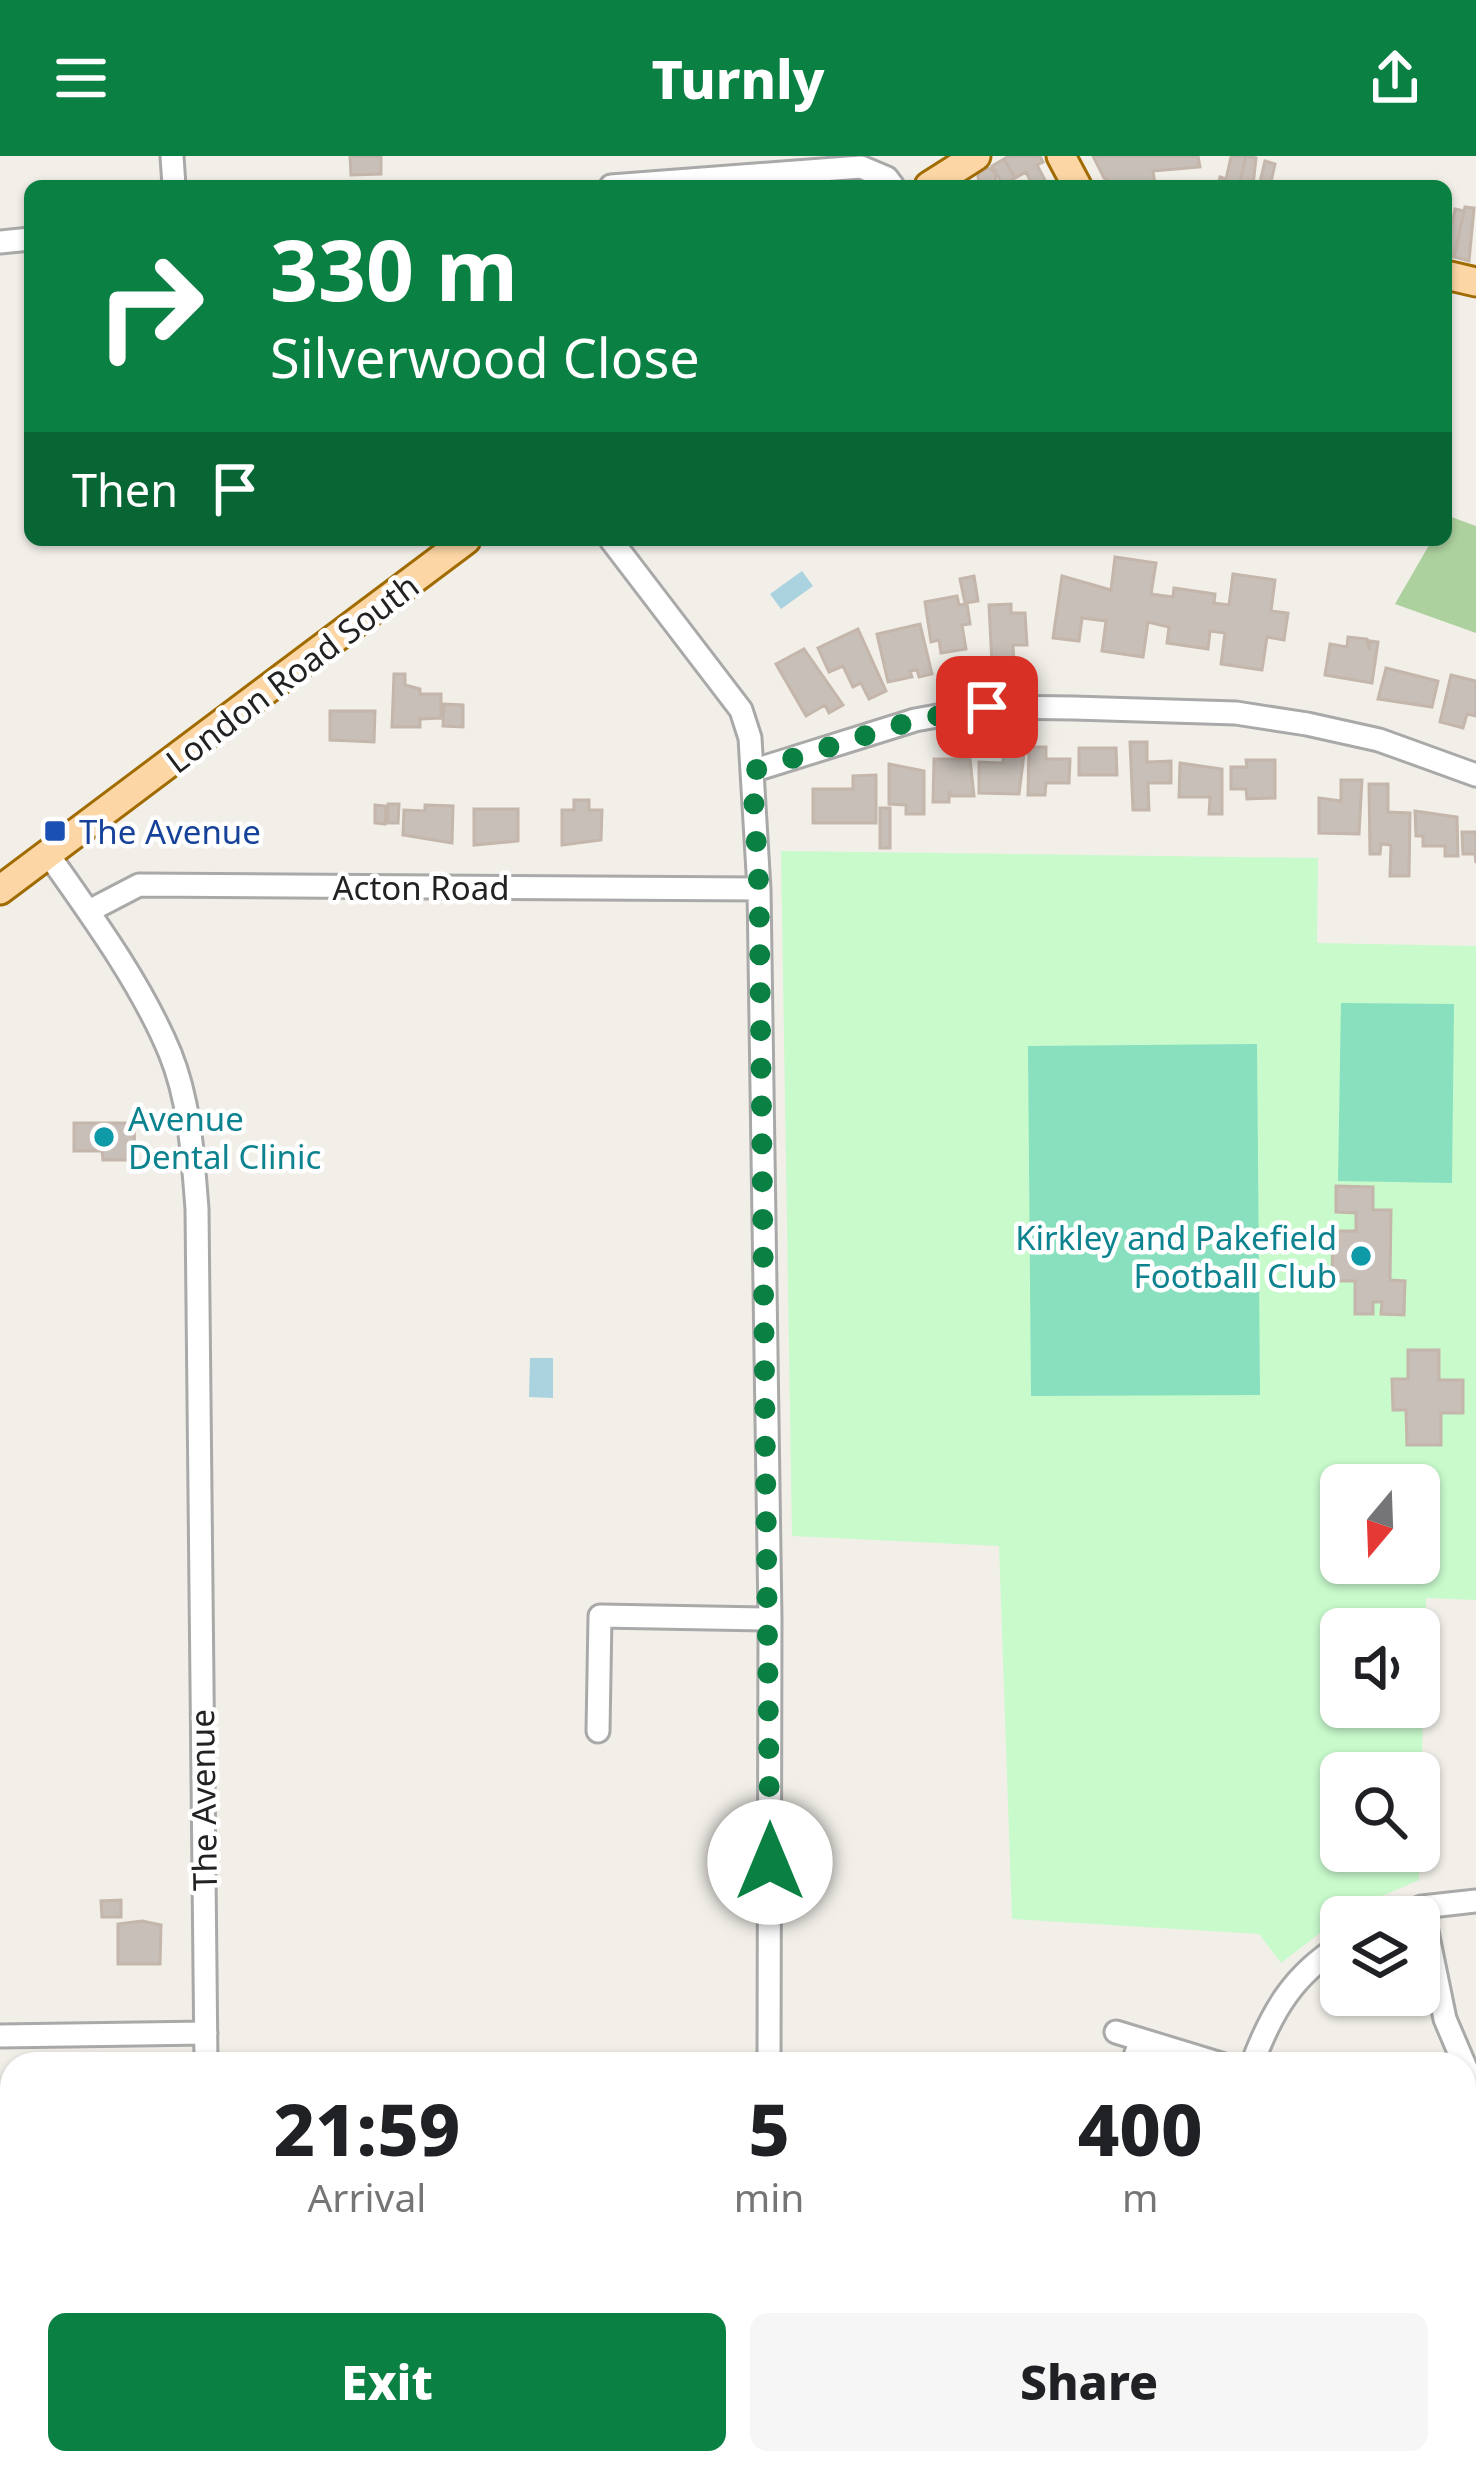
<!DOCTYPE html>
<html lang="en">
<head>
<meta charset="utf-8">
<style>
	:root { --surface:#fff; --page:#f6f6f6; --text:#202124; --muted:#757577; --accent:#0b8043 }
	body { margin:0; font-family:"Noto Sans",sans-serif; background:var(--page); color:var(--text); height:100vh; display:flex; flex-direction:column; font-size:45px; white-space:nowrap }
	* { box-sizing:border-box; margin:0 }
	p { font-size:39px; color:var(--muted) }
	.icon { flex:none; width:66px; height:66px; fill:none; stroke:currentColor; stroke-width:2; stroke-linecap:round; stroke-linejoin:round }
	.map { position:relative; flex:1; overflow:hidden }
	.panel { position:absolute; left:0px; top:1896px; width:1476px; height:423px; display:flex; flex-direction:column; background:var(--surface); border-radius:36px 36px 0 0; box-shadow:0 3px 9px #0004 }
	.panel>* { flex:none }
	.banner { position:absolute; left:24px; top:24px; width:1428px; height:366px; border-radius:18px; box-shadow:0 3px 9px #0004; background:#0b8043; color:#fff; overflow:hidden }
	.needle { width:78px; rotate:199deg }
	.controls { position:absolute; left:1320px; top:1308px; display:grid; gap:24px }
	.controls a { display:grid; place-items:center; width:120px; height:120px; border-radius:18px; background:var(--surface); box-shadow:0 3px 9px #0004; font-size:60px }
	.pin { position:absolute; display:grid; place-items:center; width:102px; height:102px; color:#fff; margin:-51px; border-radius:24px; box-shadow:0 6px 18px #0006 }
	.me { position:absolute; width:132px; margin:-66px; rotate:0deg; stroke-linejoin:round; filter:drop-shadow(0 0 9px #0008) }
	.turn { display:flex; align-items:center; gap:42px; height:252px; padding:0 48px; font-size:54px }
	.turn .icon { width:156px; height:156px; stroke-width:2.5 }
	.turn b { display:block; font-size:84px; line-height:102px }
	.then { display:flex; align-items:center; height:114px; padding:0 48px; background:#0003; gap:24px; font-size:45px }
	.eta { display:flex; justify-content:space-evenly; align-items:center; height:204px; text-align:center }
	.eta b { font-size:72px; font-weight:800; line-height:84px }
	.cta { display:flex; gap:24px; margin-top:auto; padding:24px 48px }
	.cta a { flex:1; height:138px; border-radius:18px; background:var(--accent); color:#fff; font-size:48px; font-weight:800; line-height:138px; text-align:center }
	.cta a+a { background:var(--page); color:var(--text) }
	header { display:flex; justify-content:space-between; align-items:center; height:156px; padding:0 48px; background:var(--accent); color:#fff; font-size:54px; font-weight:800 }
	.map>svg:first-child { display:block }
	.forest { fill:#add19e }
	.park { fill:#c8facc; fill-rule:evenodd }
	.pitch { fill:#88e0be }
	.water { fill:#aad3df }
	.building { fill:#c7bfb8; stroke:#c4b6ab; stroke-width:3 }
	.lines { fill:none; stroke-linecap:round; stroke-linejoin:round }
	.minor-casing { stroke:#a9a9a9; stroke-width:27 }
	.major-casing { stroke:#a06b00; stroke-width:33 }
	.minor { stroke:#fff; stroke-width:21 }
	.major { stroke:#fcd6a4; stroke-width:27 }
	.route { stroke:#0b8043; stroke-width:21; stroke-dasharray:0 37.8 }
	.transit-dot { fill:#1a4fb4; stroke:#fff; stroke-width:4.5 }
	.culture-dot { fill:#0f9aa8; stroke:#fff; stroke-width:4.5 }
	.labels { text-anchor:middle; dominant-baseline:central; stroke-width:9; stroke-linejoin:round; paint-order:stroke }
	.street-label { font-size:33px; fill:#222; stroke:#fff }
	.transit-label { font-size:33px; fill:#164399; stroke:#fff; text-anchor:start }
	.culture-label { font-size:33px; fill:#0d838f; stroke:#fff; text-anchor:start }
</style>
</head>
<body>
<header><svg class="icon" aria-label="menu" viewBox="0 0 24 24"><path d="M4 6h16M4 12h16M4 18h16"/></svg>Turnly<svg class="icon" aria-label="share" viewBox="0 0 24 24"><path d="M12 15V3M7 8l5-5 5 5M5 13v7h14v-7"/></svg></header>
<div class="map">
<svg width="1476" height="2318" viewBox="0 0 1476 2318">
	<rect width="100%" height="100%" fill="#f2efe9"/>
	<!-- forest -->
	<path class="forest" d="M1446,359L1476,370V477L1395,448L1432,384H1446Z
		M1476,2079V2219L1464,2226V2082Z"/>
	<!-- park -->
	<path class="park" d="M781,695L1318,702L1317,787L1476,790V1444L1426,1442L1419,1724L1350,1754L1281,1807L1259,1778L1012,1763L999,1390L792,1380ZM1341,1329H1419V1407H1341ZM1341,1473H1419V1551H1341ZM1341,1617H1419V1695H1341Z"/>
	<!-- pitch -->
	<path class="pitch" d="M1341,847L1454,848L1452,1027L1338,1025Z
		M1257,888L1260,1239L1031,1240L1028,890Z"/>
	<!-- water -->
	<path class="water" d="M802,415L813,430L781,453L770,438Z
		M530,1202H553V1242L529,1241Z"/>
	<!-- building -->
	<path class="building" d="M350,0H381V18L351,19Z
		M1009,0H1040L1043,6L1037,9L1046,26L1033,30L1026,16L1015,22L1004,3Z
		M1093,0H1198L1200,11L1153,15L1155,28L1117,30L1104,22Z
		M1246,0L1239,30H1218L1220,21L1226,23L1231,1Z
		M1246,0L1256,2L1253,30H1239Z
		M1004,3L1015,22L1003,29L992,10Z
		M1265,5L1275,8L1270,30H1253H1259Z
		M978 21a9 9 0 1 1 18 0a9 9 0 1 1-18 0Z
		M1465,51L1474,52L1469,105L1454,101Z
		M1455,53L1464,55L1454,101L1446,100V72L1451,73Z
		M1115,401L1156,407L1151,438L1173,441L1174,432L1215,438L1214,447L1229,449L1233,418L1275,424L1271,455L1288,457L1284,484L1267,481L1262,514L1221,508L1225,477L1210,475L1208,493L1167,487L1169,471L1148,466L1143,501L1102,495L1106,465L1082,462L1079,485L1053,482L1062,420L1111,434Z
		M974,420L978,445L965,447L960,423Z
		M957,440L959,449L967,448L970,468L962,469L966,493L941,497L939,484L931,486L925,446Z
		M1011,448V457H1025L1027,489H1013L1014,507L992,508L989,449Z
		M920,468L932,518L919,521L917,514L910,515L912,521L888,526L877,478Z
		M858,473L886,535L869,543L861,527L853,531L843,510L829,516L818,492Z
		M1348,481L1367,483L1369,494L1370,485L1378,486L1372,527L1325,519L1330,488L1347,491Z
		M804,493L843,549L829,557L825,549L806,560L776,508Z
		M1386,512L1438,525L1432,551L1378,543Z
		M394,518H405V529L420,533V538H441V562L420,563V571H392Z
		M1451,519L1476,525V560L1467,558L1463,572L1440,566Z
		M444,548L463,549V571L443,570Z
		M330,555H375L374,586L330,584Z
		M1130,586H1147V606L1171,605V627H1148L1149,654H1133Z
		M1029,591H1046V603H1070L1069,627H1046L1045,639H1028Z
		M1079,592H1116L1117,619H1079Z
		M1003,597L1024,598L1019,638L979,637V606L1003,607Z
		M934,603H970L974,640H951L949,635V646H933Z
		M1246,604H1275V642L1247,643L1246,633H1231V611H1247Z
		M1180,607L1222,613V658H1209L1210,641H1179Z
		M889,608L924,615V658H906V649L889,648Z
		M876,619V667H813V633H853V620Z
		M1341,624H1362L1359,678L1319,677V642L1341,645Z
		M1369,628H1388V656L1410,657L1409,720H1390L1391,689L1381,688L1380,698H1370Z
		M574,644H589V654H602L601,684L562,689V654H574Z
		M388,648H399L398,667H388Z
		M375,649L386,650L385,668L375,667Z
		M425,649L453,650L452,687L403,679L404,654L425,655Z
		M880,652H890V692H880Z
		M474,653H518V685L474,689Z
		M1415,655L1457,661L1458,700H1445V690H1423V680H1416Z
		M1462,676H1476V707L1475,698H1463Z
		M74,967H134L135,1004H103L102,995H74Z
		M1336,1030L1373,1031V1054H1391L1390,1124L1405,1125L1404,1159L1381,1158L1382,1146H1373V1158H1355V1125H1332L1333,1075H1356V1057L1336,1056Z
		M1408,1194H1439V1224H1463V1257H1441V1289H1407L1406,1254H1393L1392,1223H1408Z
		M121,1744V1761H102L101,1745Z
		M142,1765L161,1769L160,1808H118V1768Z"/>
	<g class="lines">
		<defs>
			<path id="minor" d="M172,0L174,30
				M611,30L861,11L887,22L893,30
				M0,86L30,83
				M611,384L741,554L750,582L759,733L770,1463L769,1908
				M752,615L915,564L987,551L1074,552L1236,557L1307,568L1379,584L1476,619
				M48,698C91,759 141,827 170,897C190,946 193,1002 197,1053L206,1908
				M89,755L139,729L759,733
				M598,1575L600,1460L770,1463
				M1422,1751L1445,1863L1471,1924L1476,1923
				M1395,1761L1422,1751L1476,1745
				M1116,1876L1221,1908
				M0,1880L206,1877
				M1132,1908L1141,1884
				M1252,1908C1272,1855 1293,1819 1341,1789
				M1,2075H12
				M1464,2248L1476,2241
				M58,2307L59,2318
				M206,2307V2318
				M770,2307V2318
				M1347,2318L1365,2307"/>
			<path id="major" d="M1061,0L1077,30
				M929,30L976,0
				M1446,119L1476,126
				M0,734L466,384"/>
		</defs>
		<!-- minor casing -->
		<use href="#minor" class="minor-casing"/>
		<!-- major casing -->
		<use href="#major" class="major-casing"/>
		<!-- minor -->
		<use href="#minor" class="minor"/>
		<!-- major -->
		<use href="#major" class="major"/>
	</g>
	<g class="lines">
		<!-- route -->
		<path class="route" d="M770,1706L759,733L752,615L915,564L987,551"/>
	</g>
	<!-- markers -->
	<rect class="transit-dot" x="43" y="663" width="24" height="24" rx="6"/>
	<g class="culture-dot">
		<circle cx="104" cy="981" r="12"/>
		<circle cx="1361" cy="1100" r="12"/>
	</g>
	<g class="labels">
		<!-- street labels -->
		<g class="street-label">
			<text transform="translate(292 517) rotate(-37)">London Road South</text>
			<text x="421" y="731">Acton Road</text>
			<text transform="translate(203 1644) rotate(-91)">The Avenue</text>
		</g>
		<!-- transit labels -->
		<g class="transit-label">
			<text x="79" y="675">The Avenue</text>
		</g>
		<!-- culture labels -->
		<g class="culture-label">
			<text x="128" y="962">Avenue<tspan x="128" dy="38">Dental Clinic</tspan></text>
			<text x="1337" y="1081" text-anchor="end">Kirkley and Pakefield<tspan x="1337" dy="38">Football Club</tspan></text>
		</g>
	</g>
</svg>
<div class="controls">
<a><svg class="needle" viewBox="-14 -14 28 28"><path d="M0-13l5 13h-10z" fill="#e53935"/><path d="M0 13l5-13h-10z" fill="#757577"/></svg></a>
<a><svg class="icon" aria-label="sound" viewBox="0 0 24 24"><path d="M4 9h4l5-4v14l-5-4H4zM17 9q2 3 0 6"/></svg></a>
<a><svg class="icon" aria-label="search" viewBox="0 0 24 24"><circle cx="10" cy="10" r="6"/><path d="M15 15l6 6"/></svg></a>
<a><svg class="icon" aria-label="layers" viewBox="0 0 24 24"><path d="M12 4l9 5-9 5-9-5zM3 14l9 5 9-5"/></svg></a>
</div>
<div class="pin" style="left:987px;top:551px;background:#d93025"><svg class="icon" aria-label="arrive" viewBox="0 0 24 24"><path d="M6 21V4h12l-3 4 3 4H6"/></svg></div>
<svg class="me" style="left:770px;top:1706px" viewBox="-20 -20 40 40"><circle r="19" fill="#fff"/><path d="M0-13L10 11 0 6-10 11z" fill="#0b8043"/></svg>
<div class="banner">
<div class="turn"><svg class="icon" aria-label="right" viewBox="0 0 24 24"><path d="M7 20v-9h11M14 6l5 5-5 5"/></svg><div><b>330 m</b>Silverwood Close</div></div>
<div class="then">Then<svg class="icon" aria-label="arrive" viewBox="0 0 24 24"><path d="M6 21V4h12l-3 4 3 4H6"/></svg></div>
</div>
<section class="panel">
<div class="eta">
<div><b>21:59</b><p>Arrival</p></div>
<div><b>5</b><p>min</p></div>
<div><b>400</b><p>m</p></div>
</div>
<div class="cta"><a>Exit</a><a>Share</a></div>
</section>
</div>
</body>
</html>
